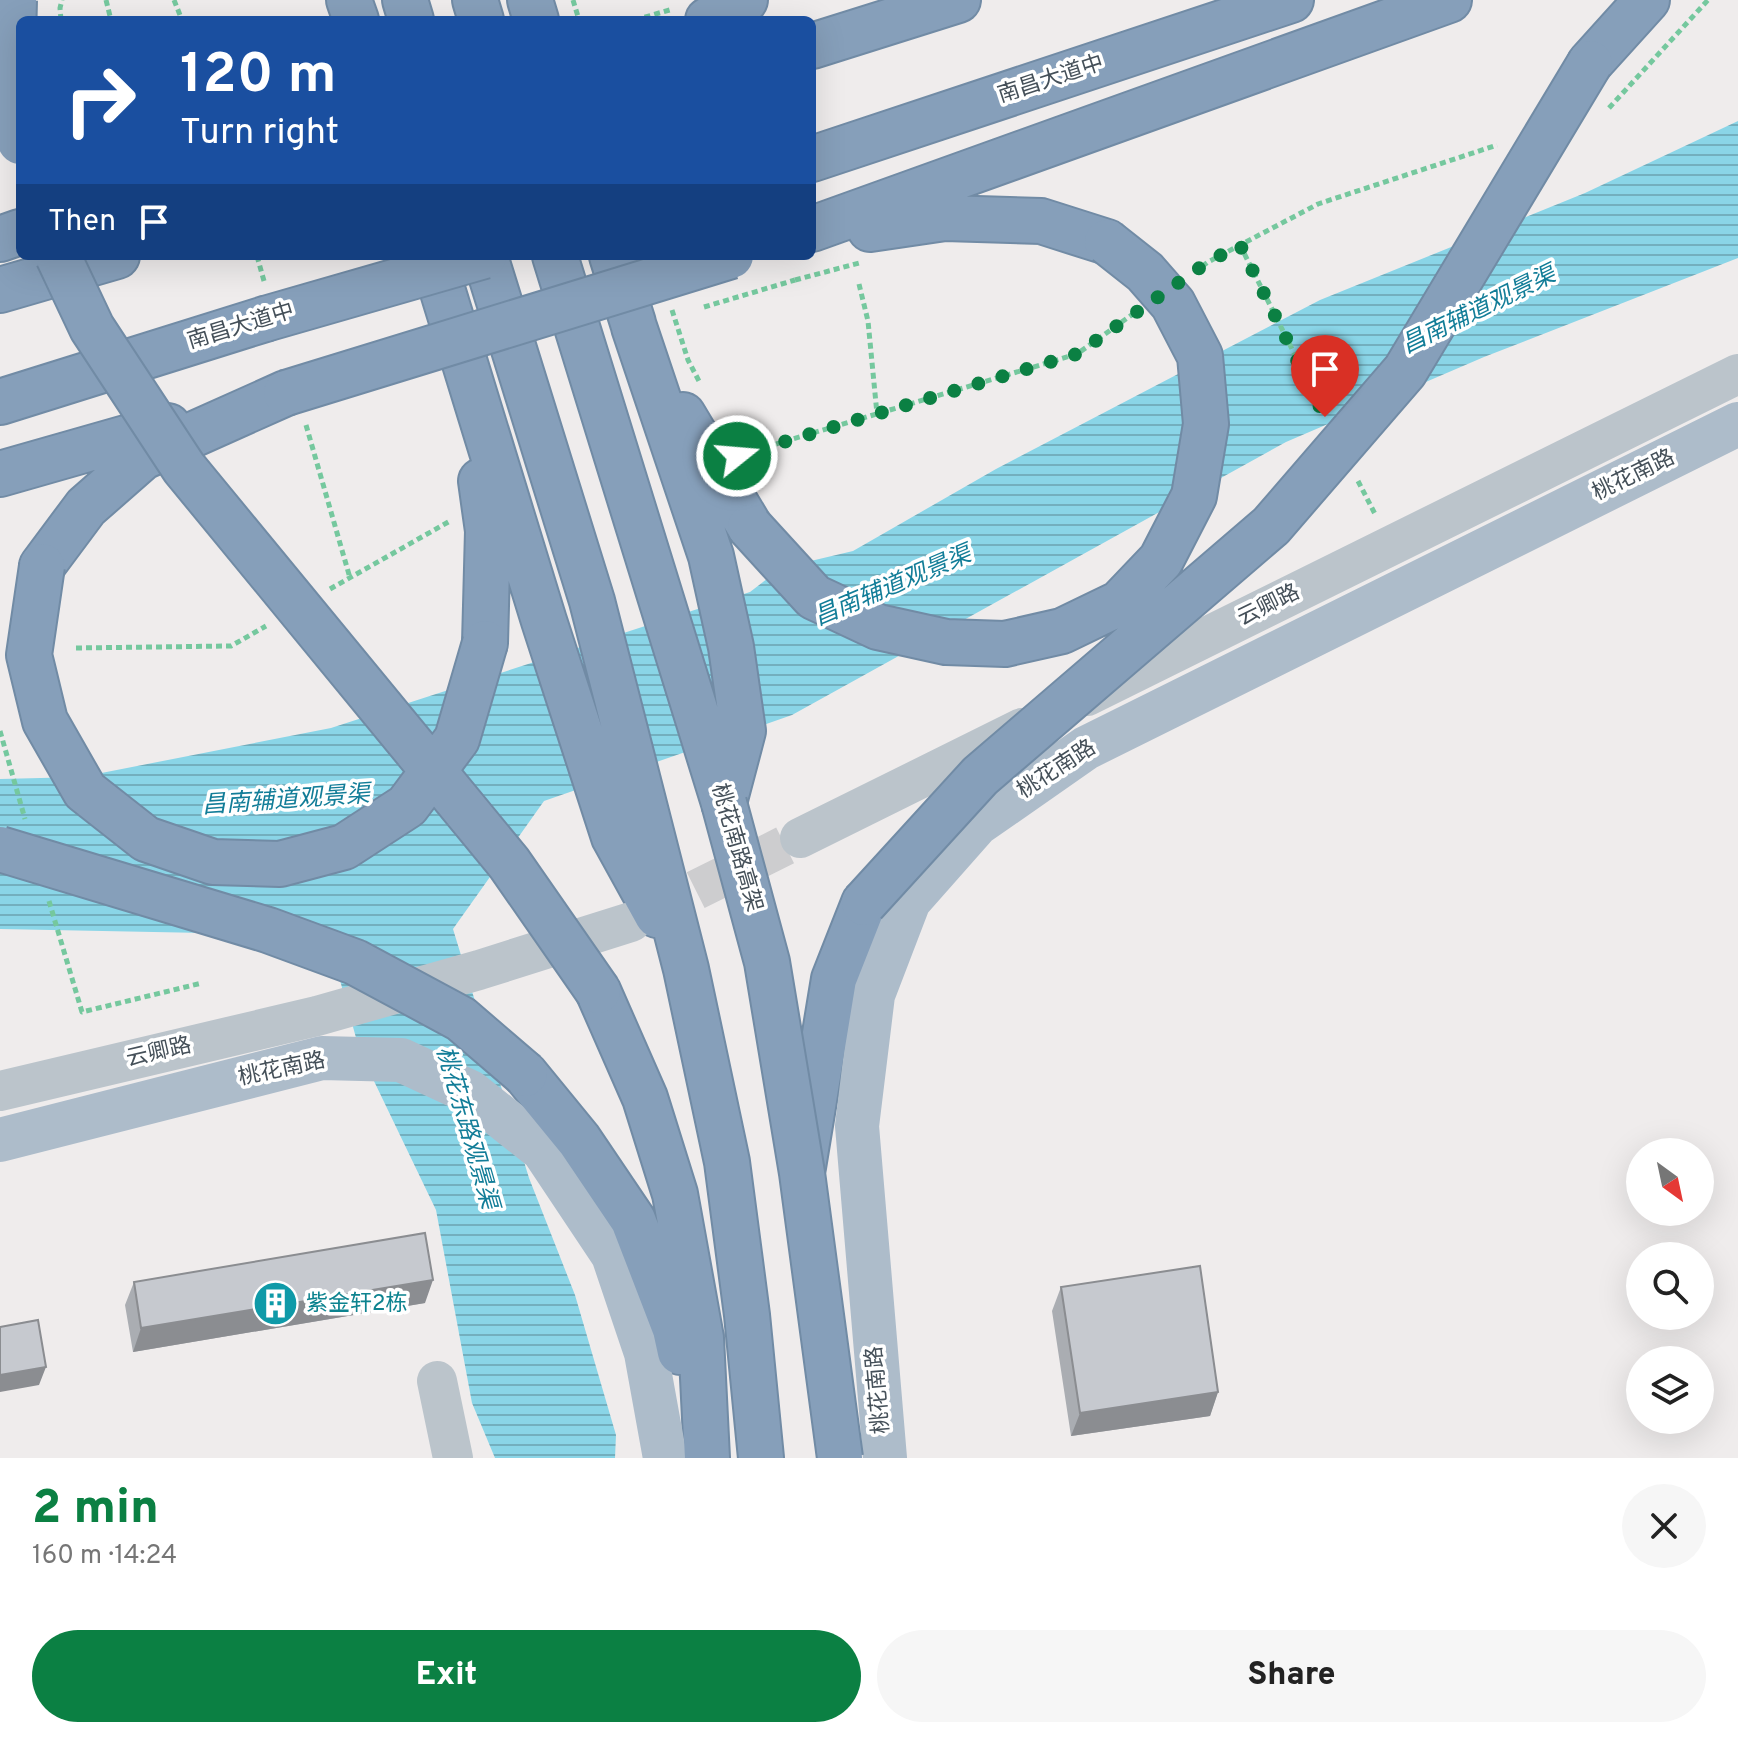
<!DOCTYPE html>
<html lang="en">
<head>
<meta charset="utf-8">
<style>
	:root { --surface:#fff; --page:#f6f6f6; --text:#222; --muted:#767676; --accent:#0b8043 }
	body { margin:0; font-family:Overpass,"Noto Sans SC",sans-serif; background:var(--page); color:var(--text); height:100vh; display:flex; flex-direction:column; font-size:30px; white-space:nowrap }
	* { box-sizing:border-box; margin:0 }
	p { font-size:26px; color:var(--muted) }
	.icon { flex:none; width:44px; height:44px; fill:none; stroke:currentColor; stroke-width:2; stroke-linecap:round; stroke-linejoin:round }
	.map { position:relative; height:1458px; overflow:hidden }
	.drawer { display:flex; flex-direction:column; background:var(--surface); flex:1 }
	.drawer>* { flex:none }
	.hud { position:absolute; left:16px; top:16px; width:800px; height:244px; border-radius:12px; box-shadow:0 8px 32px #0002; background:#1a4fa0; color:#fff; overflow:hidden }
	.needle { width:52px; rotate:147deg }
	.controls { position:absolute; left:1626px; top:1138px; display:grid; gap:16px }
	.controls a { display:grid; place-items:center; width:88px; height:88px; border-radius:50%; background:var(--surface); box-shadow:0 8px 32px #0002; font-size:40px }
	.pin { position:absolute; display:grid; place-items:center; width:68px; height:68px; color:#fff; margin:-82px -34px; border-radius:50% 50% 50% 0; rotate:-45deg; box-shadow:0 0 8px #0007 }
	.pin .icon { rotate:45deg }
	.me { position:absolute; width:88px; margin:-44px; rotate:73deg; stroke-linejoin:round; filter:drop-shadow(0 0 6px #0008) }
	.turn { display:flex; align-items:center; gap:28px; height:168px; padding:0 32px; font-size:36px }
	.turn .icon { width:104px; height:104px; stroke-width:2.5 }
	.turn b { display:block; font-size:56px; line-height:68px }
	.then { display:flex; align-items:center; height:76px; padding:0 32px; background:#0003; gap:16px; font-size:30px }
	.round { display:grid; place-items:center; flex:none; width:84px; height:84px; border-radius:42px; background:var(--page) }
	.head { display:flex; align-items:center; justify-content:space-between; height:136px; padding:0 32px }
	h1 { font-size:48px; font-weight:800; line-height:60px; color:var(--accent) }
	.button { display:flex; gap:16px; margin-top:auto; padding:16px 32px }
	.button a { flex:1; height:92px; border-radius:48px; background:var(--accent); color:#fff; font-size:32px; font-weight:800; line-height:92px; text-align:center }
	.button a+a { background:var(--page); color:var(--text) }
	.map>svg:first-child { display:block }
	.water { fill:url(#water-rules) }
	.lines { fill:none; stroke-linecap:round; stroke-linejoin:round }
	.minor-tunnel { stroke:#cdcdcf; stroke-width:40; stroke-dasharray:40 20; stroke-linecap:butt }
	.highway-casing { stroke:#718ba5; stroke-width:48 }
	.path { stroke:#75c89e; stroke-width:5; stroke-dasharray:6 4; stroke-linecap:butt }
	.minor { stroke:#bbc4cb; stroke-width:40 }
	.major { stroke:#adbcca; stroke-width:44 }
	.highway { stroke:#869fba; stroke-width:44 }
	.highway-bridge-casing { stroke:#718ba5; stroke-width:48; stroke-linecap:butt }
	.path-bridge { stroke:#75c89e; stroke-width:5; stroke-dasharray:6 4; stroke-linecap:butt }
	.highway-bridge { stroke:#869fba; stroke-width:44 }
	.wall { fill:#aaadb2 }
	.shaded-wall { fill:#8b8d91 }
	.building { fill:#c6c9cf; stroke:#8b8d91; stroke-width:2 }
	.route { stroke:#0b8043; stroke-width:14; stroke-dasharray:0 25.2 }
	.labels { text-anchor:middle; dominant-baseline:central; stroke-width:7; stroke-linejoin:round; paint-order:stroke }
	.street-label { font-size:22px; fill:#455059; stroke:#fff }
	.culture-label { font-size:22px; fill:#0d838f; stroke:#fff; text-anchor:start }
	.water-label { font-size:24px; font-style:italic; fill:#127d98; stroke:#fff }
</style>
</head>
<body>
<div class="map">
<svg width="1738" height="1458" viewBox="0 0 1738 1458">
	<defs>
		<pattern id="water-rules" width="6" height="5" patternUnits="userSpaceOnUse" patternTransform="scale(2)"><rect width="6" height="5" fill="#8ad5e7"/><path d="M0 2.5h6" fill="none" stroke="#73afbe"/></pattern>
	</defs>
	<rect width="100%" height="100%" fill="#efecec"/>
	<!-- water -->
	<path class="water" d="M1738,121V258L1484,357L1286,442L792,715L544,801L453,929L529,1178L575,1295L616,1435L615,1458H495L472,1403L436,1210L360,1052L331,948L303,935L0,929V779L81,777L331,728L750,592L781,568L853,551L996,469L1320,300L1585,193Z"/>
	<g class="lines">
		<!-- minor-tunnel -->
		<path class="minor-tunnel" d="M642,917L800,838"/>
		<defs>
			<path id="highway" d="M349,0L356,20
				M405,0L411,20
				M475,0L481,20
				M530,0L536,20
				M708,20L745,0
				M812,46L958,0
				M1590,63L1647,0
				M812,159L1291,0
				M812,229L1449,0
				M870,229L945,218L1041,221L1107,242
				M0,239L20,232
				M432,256L544,621L614,837L657,915
				M485,256L592,601L686,969L727,1162L747,1315L761,1458
				M555,256L724,803
				M612,256L633,323
				M0,290L117,256
				M634,327L711,556L731,647L743,731L724,803
				M0,402L265,319
				M683,415L750,527
				M0,474L168,426
				M481,481L488,531L485,643
				M42,566L86,507L143,457L286,393
				M598,991L645,1098L675,1194L701,1338L707,1458
				M525,1074L579,1140L633,1220L675,1329L680,1352
				M803,1167L834,979L864,903"/>
		</defs>
		<!-- highway casing -->
		<use href="#highway" class="highway-casing"/>
		<!-- path -->
		<path class="path" d="M106,0L111,20
			M174,0L182,20
			M573,0L579,20
			M61,20L60,8L62,0
			M635,20L673,9
			M1609,108L1708,0
			M1240,245L1323,411
			M257,256L264,281
			M1194,272L1208,262L1318,204L1497,145
			M795,280L859,263
			M859,284L868,321L877,414
			M672,310L688,360L700,383
			M306,425L350,578
			M746,453L1077,354L1133,314
			M1358,481L1375,514
			M330,589L450,521
			M76,648L231,646L266,626
			M0,731L25,819
			M49,901L82,1012L202,983"/>
		<!-- minor -->
		<path class="minor" d="M1087,696L1738,374
			M800,838L1022,728
			M0,1091L317,1016L479,970L631,922
			M437,1381L453,1458"/>
		<!-- major -->
		<path class="major" d="M0,1140L322,1058L401,1060L470,1092L543,1150L613,1255L646,1353L665,1458
			M885,1458L857,1126L873,995L909,901L977,824L1086,748L1738,424"/>
		<!-- highway -->
		<use href="#highway" class="highway"/>
		<defs>
			<path id="highway-bridge" d="M14,0L12,76L20,142
				M58,256L92,328L184,468L509,863L598,991
				M265,319L484,256
				M286,393L731,256
				M750,527L814,597L878,627L946,642L1005,644L1062,631L1120,603L1161,560L1194,496L1206,424L1200,356L1173,304L1145,272L1107,242
				M42,566L29,655L45,721L85,791L146,839L213,862L280,864L344,847L407,806L457,739L485,643
				M724,803L767,962L802,1173L840,1458
				M0,849L268,930L355,962L461,1019L525,1074
				M864,903L980,776L1271,526L1405,371L1590,63"/>
		</defs>
		<!-- highway-bridge casing -->
		<use href="#highway-bridge" class="highway-bridge-casing"/>
		<!-- path-bridge -->
		<path class="path-bridge" d="M704,307L795,280"/>
		<!-- highway-bridge -->
		<use href="#highway-bridge" class="highway-bridge"/>
	</g>
	<!-- wall -->
	<path class="wall" d="M134,1282L425,1303L133,1352L125,1305Z
		M1061,1287L1218,1392L1210,1416L1071,1436L1052,1311Z"/>
	<!-- shaded-wall -->
	<path class="shaded-wall" d="M433,1280L425,1303L133,1352L141,1328Z
		M46,1367L39,1385L0,1392V1375Z
		M1218,1392L1210,1416L1071,1436L1080,1413Z"/>
	<!-- building -->
	<path class="building" d="M425,1233L433,1280L141,1328L134,1282Z
		M1200,1266L1218,1392L1080,1413L1061,1287Z
		M38,1320L46,1367L0,1375V1327Z"/>
	<g class="lines">
		<!-- route -->
		<path class="route" d="M737,456L1077,354L1208,262L1240,245L1325,417"/>
	</g>
	<!-- icons -->
	<defs>
		<symbol id="building-disc" viewBox="-11 -11 22 22"><circle r="9.5" fill="#0f9aa8" stroke="#fff"/><path d="M-4-6H4V6H1V3H-1V6H-4ZM-2.5-4.3h1.7v1.8h-1.7ZM.8-4.3h1.7v1.8H.8ZM-2.5-1h1.7V.8h-1.7ZM.8-1h1.7V.8H.8Z" fill="#fff"/></symbol>
	</defs>
	<g fill-rule="evenodd">
		<use href="#building-disc" x="250" y="1278" width="51" height="51"/>
	</g>
	<g class="labels">
		<!-- street labels -->
		<g class="street-label">
			<text transform="translate(1051 80) rotate(-18)">南昌大道中</text>
			<text transform="translate(241 327) rotate(-17)">南昌大道中</text>
			<text transform="translate(1634 476) rotate(-26)">桃花南路</text>
			<text transform="translate(1269 606) rotate(-26)">云卿路</text>
			<text transform="translate(1057 770) rotate(-33)">桃花南路</text>
			<text transform="translate(736 848) rotate(74)">桃花南路高架</text>
			<text transform="translate(159 1053) rotate(-13)">云卿路</text>
			<text transform="translate(282 1070) rotate(-12)">桃花南路</text>
			<text transform="translate(879 1390) rotate(-95)">桃花南路</text>
		</g>
		<!-- culture labels -->
		<g class="culture-label">
			<text x="306" y="1304">紫金轩2栋</text>
		</g>
		<!-- water labels -->
		<g class="water-label">
			<text transform="translate(1479 311) rotate(-26)">昌南辅道观景渠</text>
			<text transform="translate(893 587) rotate(-23)">昌南辅道观景渠</text>
			<text transform="translate(286 801) rotate(-4)">昌南辅道观景渠</text>
			<text transform="translate(466 1128) rotate(74)">桃花东路观景渠</text>
		</g>
	</g>
</svg>
<div class="controls">
<a><svg class="needle" viewBox="-14 -14 28 28"><path d="M0-13l5 13h-10z" fill="#e53935"/><path d="M0 13l5-13h-10z" fill="#767676"/></svg></a>
<a><svg class="icon" aria-label="search" viewBox="0 0 24 24"><circle cx="10" cy="10" r="6"/><path d="M15 15l6 6"/></svg></a>
<a><svg class="icon" aria-label="layers" viewBox="0 0 24 24"><path d="M12 4l9 5-9 5-9-5zM3 14l9 5 9-5"/></svg></a>
</div>
<div class="pin" style="left:1325px;top:417px;background:#d93025"><svg class="icon" aria-label="arrive" viewBox="0 0 24 24"><path d="M6 21V4h12l-3 4 3 4H6"/></svg></div>
<svg class="me" style="left:737px;top:456px" viewBox="-20 -20 40 40"><circle r="17" fill="#0b8043" stroke="#fff" stroke-width="3"/><path d="M0-11L8 9 0 5-8 9z" fill="#fff"/></svg>
<div class="hud">
<div class="turn"><svg class="icon" aria-label="right" viewBox="0 0 24 24"><path d="M7 20v-9h11M14 6l5 5-5 5"/></svg><div><b>120 m</b>Turn right</div></div>
<div class="then">Then<svg class="icon" aria-label="arrive" viewBox="0 0 24 24"><path d="M6 21V4h12l-3 4 3 4H6"/></svg></div>
</div>
</div>
<section class="drawer">
<div class="head"><div><h1>2 min</h1><p>160 m · 14:24</p></div><a class="round"><svg class="icon" aria-label="close" viewBox="0 0 24 24"><path d="M6 6l12 12M18 6L6 18"/></svg></a></div>
<div class="button"><a>Exit</a><a>Share</a></div>
</section>
</body>
</html>
